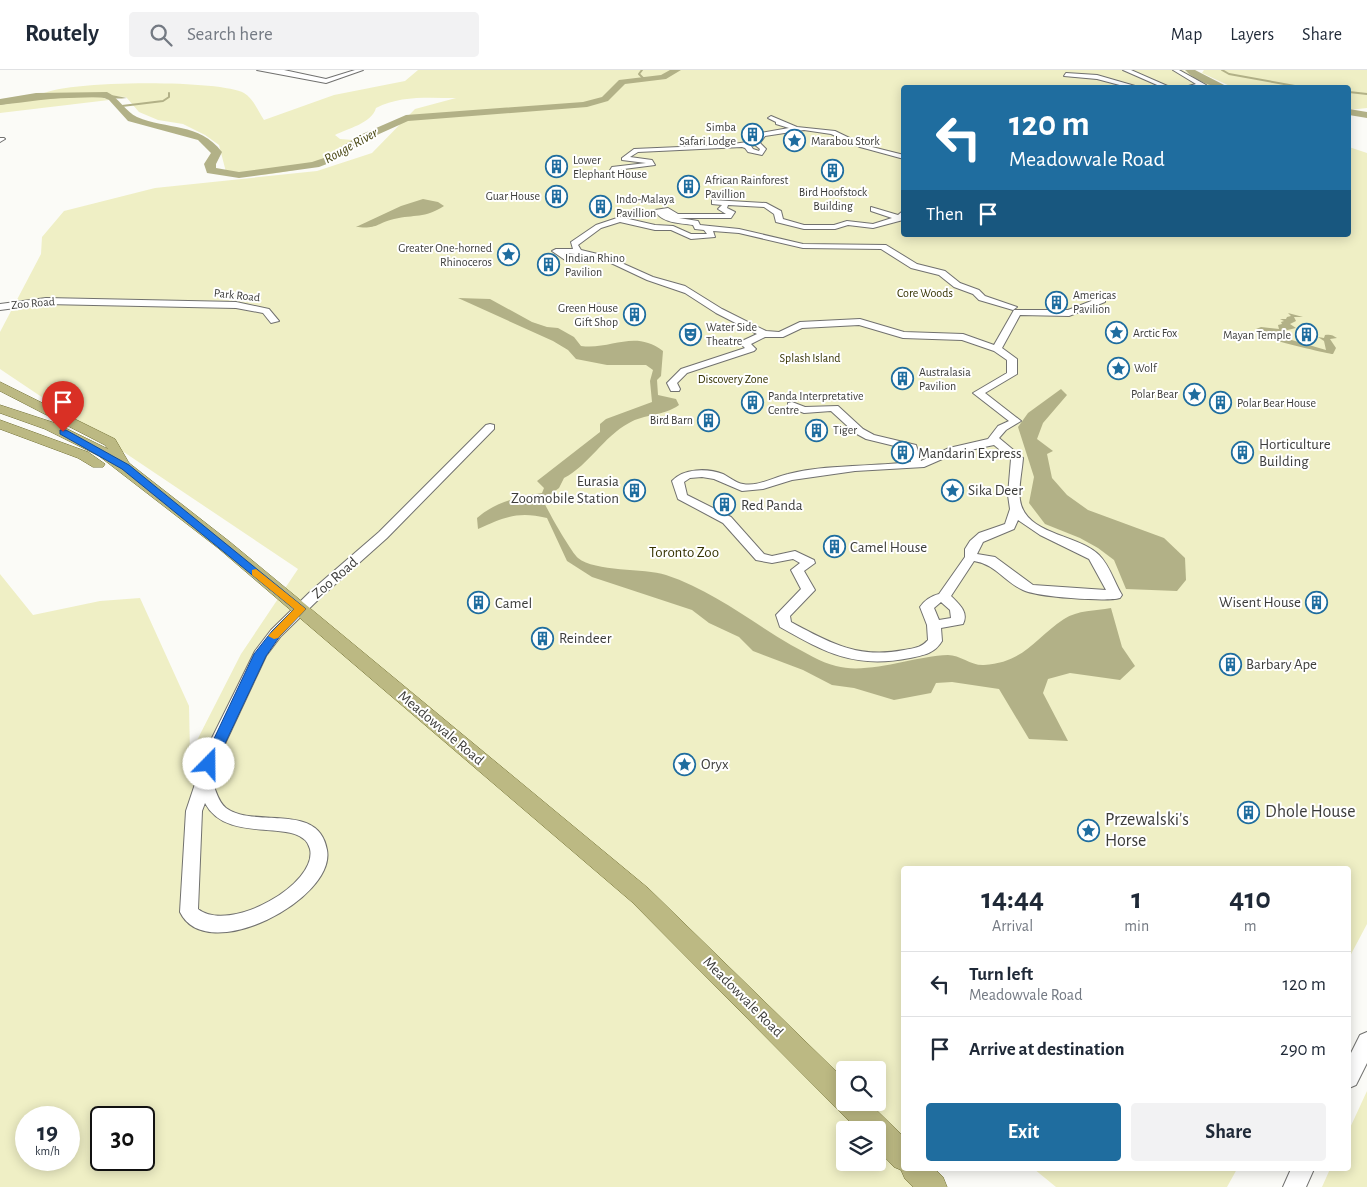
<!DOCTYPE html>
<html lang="en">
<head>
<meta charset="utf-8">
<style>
	:root { --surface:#fff; --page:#f2f2f3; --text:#1f2937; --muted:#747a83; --line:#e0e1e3; --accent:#1f6d9f }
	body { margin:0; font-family:"Alegreya Sans",sans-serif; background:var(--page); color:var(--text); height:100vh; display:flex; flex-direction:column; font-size:19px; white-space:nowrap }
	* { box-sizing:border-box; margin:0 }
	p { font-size:16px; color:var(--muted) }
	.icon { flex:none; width:28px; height:28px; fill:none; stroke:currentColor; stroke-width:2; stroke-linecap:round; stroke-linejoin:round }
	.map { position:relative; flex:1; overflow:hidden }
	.panel { position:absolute; left:901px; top:796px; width:450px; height:305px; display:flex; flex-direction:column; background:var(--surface); border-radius:5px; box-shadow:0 2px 12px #0003 }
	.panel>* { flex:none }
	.guide { position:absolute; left:901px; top:15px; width:450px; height:152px; border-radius:5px; box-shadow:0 2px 12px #0003; background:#1f6d9f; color:#fff; overflow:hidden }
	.buttons { position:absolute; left:836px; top:991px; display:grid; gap:10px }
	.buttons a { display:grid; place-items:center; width:50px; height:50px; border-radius:5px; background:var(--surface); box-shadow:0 2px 12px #0003; font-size:25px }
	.speed { position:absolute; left:15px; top:1036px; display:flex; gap:10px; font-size:25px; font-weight:700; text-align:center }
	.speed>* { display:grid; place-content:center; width:65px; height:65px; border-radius:50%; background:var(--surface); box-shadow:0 2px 12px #0003; line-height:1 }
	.speed small { font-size:12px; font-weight:400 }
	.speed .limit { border:2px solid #111; border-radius:8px; background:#fff; color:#111 }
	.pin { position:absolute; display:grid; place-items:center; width:42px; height:42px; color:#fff; margin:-51px -21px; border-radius:50% 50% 50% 0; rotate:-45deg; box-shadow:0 0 5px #0007 }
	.pin .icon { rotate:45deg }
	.me { position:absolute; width:55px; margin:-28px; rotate:22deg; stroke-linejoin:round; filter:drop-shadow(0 0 4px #0008) }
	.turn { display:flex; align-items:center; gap:18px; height:105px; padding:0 25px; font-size:22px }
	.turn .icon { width:65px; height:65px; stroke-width:2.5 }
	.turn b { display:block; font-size:35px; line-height:42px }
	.then { display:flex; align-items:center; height:48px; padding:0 25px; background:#0003; gap:10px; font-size:19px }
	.eta { display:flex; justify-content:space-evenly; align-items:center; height:85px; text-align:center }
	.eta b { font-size:30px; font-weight:600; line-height:35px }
	.cta { display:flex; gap:10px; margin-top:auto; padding:10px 25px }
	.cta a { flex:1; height:58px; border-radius:5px; background:var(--accent); color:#fff; font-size:20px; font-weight:600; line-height:58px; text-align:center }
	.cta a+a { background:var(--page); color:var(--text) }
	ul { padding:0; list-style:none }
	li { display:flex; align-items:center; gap:15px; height:65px; padding:0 25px; border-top:1px solid var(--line) }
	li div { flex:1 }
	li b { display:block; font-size:19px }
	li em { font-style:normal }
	header { display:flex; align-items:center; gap:30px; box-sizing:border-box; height:70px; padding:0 25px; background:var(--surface); border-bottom:1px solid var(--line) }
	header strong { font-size:24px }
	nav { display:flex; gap:28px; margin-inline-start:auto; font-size:18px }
	.search { width:350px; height:45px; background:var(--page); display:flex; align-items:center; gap:12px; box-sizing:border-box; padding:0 18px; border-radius:5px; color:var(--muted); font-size:19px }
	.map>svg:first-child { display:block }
	.green { fill:#efefc5; fill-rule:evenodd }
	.water { fill:#b2b187 }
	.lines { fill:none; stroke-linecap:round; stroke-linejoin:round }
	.stream { stroke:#b2b187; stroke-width:2 }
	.river { fill:#b2b187; fill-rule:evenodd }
	.minor-tunnel { stroke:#d5d5d1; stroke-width:9; stroke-dasharray:9 5; stroke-linecap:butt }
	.minor-casing { stroke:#71716f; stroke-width:2 }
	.major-casing { stroke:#727034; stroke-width:1 }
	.minor { fill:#fff; fill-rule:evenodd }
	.major { fill:#bcb983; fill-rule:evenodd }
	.route { fill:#1a73e8; stroke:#114b97 }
	.slow { fill:#f59e0b }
	.labels { text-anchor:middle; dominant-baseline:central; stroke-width:4; stroke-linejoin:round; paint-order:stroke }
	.far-poi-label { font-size:12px; fill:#3d3d3b; stroke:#fffffe; text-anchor:start }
	.far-park-label { font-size:12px; fill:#353200; stroke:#fffffe }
	.far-street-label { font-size:12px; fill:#3d3d3b; stroke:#fffffe }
	.far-water-label { font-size:14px; font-style:italic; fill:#494714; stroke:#fffffe }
	.poi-label { font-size:15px; fill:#3d3d3b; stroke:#fffffe; text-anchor:start }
	.park-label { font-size:15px; fill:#353200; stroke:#fffffe }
	.street-label { font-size:15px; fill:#3d3d3b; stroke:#fffffe }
	.near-poi-label { font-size:18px; fill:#3d3d3b; stroke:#fffffe; text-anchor:start }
</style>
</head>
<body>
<header>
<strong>Routely</strong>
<div class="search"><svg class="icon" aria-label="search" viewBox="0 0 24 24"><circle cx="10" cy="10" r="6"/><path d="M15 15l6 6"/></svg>Search here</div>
<nav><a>Map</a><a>Layers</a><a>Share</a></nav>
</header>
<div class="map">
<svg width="1367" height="1117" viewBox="0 0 1367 1117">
	<rect width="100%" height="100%" fill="#fbfbf7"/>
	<!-- green -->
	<path class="green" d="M418,0H1183L1216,17L904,18V165H1349V77L1367,83V854L1349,888V799H904V1099H931L917,1117H0V504L33,545L100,531L140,528L189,636L190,684L241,584L298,499L0,299V262L41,184L42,167L64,141L155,118L317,101L372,83L415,39L456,28C430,28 400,25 376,38C372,53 347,59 335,65L340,69L353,70C345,77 336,87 326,91C303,100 248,111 226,102L219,75L205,65L183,54L158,50L139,42L126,27L63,24L39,26C55,10 220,9 244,23C253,28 258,41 264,50L334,25L405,11ZM845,1000H878V1032H845ZM26,1048H69V1090H26ZM101,1048H144V1090H101ZM845,1060H878V1092H845Z
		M1204,0H1367V38L1349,40V18L1232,17L1202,3Z
		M99,26L109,30L0,43V35L44,28Z
		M1367,1021V1117H1322L1330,1099H1349V1060Z
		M1034,1099H1237L1227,1117H1056Z"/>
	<!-- water -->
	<path class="water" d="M63,24H106L127,28C110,30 95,26 77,27C51,28 26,32 0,35V31Z
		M423,129L438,132L444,136C424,149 415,144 394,149C375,154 378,159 356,157L401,136Z
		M458,228L490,229L532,252L547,257L558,258L574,267L581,276C612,280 634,259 663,281L661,306L657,310L658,325L676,329L679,335C664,346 644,344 629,353C603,367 589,395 564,408L559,418L543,430C546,438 571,482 578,488C595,502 644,498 666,505C712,520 750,551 791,575C806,583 820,592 836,596C868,605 914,586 948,585C960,585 972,596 984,595C1025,592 1034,569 1064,549C1078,540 1095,541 1111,538L1122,577L1135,596L1120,610L1070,603L1048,609L1043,623L1068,671L1029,669L999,619L952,612L936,613L931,623L894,630L854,618L832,615L803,600L753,581L739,567L709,553L692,540L592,507L567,491L547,448C518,441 505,447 478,459L477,448C495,432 518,427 542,423L544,418L537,411L600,362V354L606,349L652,332L650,311L653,300L646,295H607L576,289L568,280L553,271Z
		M1288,243L1303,247H1294L1296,251L1290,254L1296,258L1279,262L1278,266L1326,280L1324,271L1318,267L1324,268L1325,265C1330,264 1333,265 1337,268L1330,269L1336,278L1333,284C1328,284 1272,270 1265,267C1261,265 1259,262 1256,259L1261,257L1279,259L1278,255L1282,254L1281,252L1284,251L1280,249H1286L1287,247L1291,246Z
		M1061,319L1067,325L1043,353L1037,369L1053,381L1047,384L1052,408L1067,425L1088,440L1164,468L1185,488L1186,510L1177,521L1126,519L1114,490L1098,478L1080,468L1045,454L1029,433L1034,407L1018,357L1028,343Z"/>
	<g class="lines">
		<!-- stream -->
		<path class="stream" d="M642,0L639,4L644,9
			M1222,0L1229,4L1306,18
			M1349,22L1367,24
			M122,36L163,31L169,27V23"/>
		<!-- river -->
		<path class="river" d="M670,0H681L666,9L625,14L608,31L587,37L408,51L368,69L332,92L319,97L239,108L207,103L204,94L211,83L198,70L128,51L109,30L102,27L36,29L0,35V29L36,23L107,22C119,28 126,42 137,47C167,60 199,52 222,82L216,94V98L239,102L312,92L324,88L360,65L406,45L583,32L602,27L619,10L661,5Z
			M1185,0H1195L1230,18C1214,18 1196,12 1185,0Z
			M1349,39L1367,42V48L1349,45Z"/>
		<!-- minor-tunnel -->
		<path class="minor-tunnel" d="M597,237L601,236"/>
		<defs>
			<path id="minor" d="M257,0H284L326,9L355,0H363L326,13Z
				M1123,0H1131L1172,18H1164Z
				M1173,0H1179L1206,15L1181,18L1196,14Z
				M1066,3L1097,5L1142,18H1131L1097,9L1064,6Z
				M771,46L797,57L835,61L864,75L904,85V89L860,77L831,64L804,60L765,66L760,73L766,79L762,85L748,82L745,78L742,77L638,82L630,87L652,90L655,95L616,100L611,108L606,107L612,97L646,93L622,90V88L634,79L726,75L754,71L761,63L789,58L776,54V52L768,48ZM755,75L760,79L759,81L753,79L751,76Z
				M0,68H4L5,69L0,72Z
				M712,130L766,133L781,141L783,149L804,155H834L847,151L873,154L892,148L871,141V137L898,145L904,140L903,150L873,158L848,155L835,159H804L776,152L774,144L764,137L728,135L727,138L735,142L731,148H679L698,151L700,155L739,159L803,174L886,175L917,194L945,201L960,213L979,220L985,226L1017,237L1013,240L979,230L973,224L954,217L939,205L911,198L881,179L803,178L739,163L713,161L715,167L691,169L671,160H655L620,152L601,158L578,175L581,180L606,186L653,207L685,216L722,239L766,261L779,262L800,252L860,249L904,262L963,264L994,275L1014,240H1068L1099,228H1105V232L1069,246L1020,245L1002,278L1017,289V304L985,323L1021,351L1006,360L999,368L1023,388C1022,402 1018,417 1020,430C1025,465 1078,464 1099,485C1110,496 1114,512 1122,525L1120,528C1106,532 1037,527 1023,520C1005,512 995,494 974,491L951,526C959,534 969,542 963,554L941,558L942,571C934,584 924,585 910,588C855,599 826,583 780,557L776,545L801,519L791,500L800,493L793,489L772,493L756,490L723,453L678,429L672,411C683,398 708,398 723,404C729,407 736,413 743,414C758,417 774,407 788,404C828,394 870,397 911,392L907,379L866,369L855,363L831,341L804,343L788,337V333L792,332L805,337L838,336L863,359L874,365L916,375L921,391L949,378L988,369L998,356L1009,351L973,323L1007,303V290L994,281L962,270L903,268L859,255L802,258L783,267H765L751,274L756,279L754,281L687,303L677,313L680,319L679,321H671L667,313L681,299L745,278L740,273L742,271L757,264L716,243L685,223L647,210L611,193L590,186L565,190L552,181L556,179H573L571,172L596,155L620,147L655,155L673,156L691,164H707L704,160L695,159L693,155C680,153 660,153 655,140L668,138L678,144H726L718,139L722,135L712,134ZM564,183L575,184L567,185ZM994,375L1011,389L1008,425L1010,439L1005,454L979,463L970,471L965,479V487L939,524C931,526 925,530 920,537L927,555L928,570C921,578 914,578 904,580C858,589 830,573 791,552L790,546L815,520L804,501L815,493L814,490L795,481L772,486L764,484L731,447L687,425L684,412L690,408L702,407L714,409L742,421L763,419L792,410L855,401L924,397L956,383ZM1018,450L1040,465L1089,489L1106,520L1033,515L995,487L977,484L983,472L1014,459ZM941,532L950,540L951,548L939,550L934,538Z
				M46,228L236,232L269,239L279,251L271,253L263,243L236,238L46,234L0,240V234Z
				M490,354L494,355V359L387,468L322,526L281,566L266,586L223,678L212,712C216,720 218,732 226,738C255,759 319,731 327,780C336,829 206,897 180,842L186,741L207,678L255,581L271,560L312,520L379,462L486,355ZM205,733C228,777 302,745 310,779C318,814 230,864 198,839L202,741Z
				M1367,962V993L1356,1015L1349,1018V987L1360,965Z
				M1291,1099H1314L1306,1117H1283Z"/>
			<path id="major" d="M0,312L115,369L129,393L230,472L648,818L845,1010V1032H868L904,1067V1099H935L943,1107L947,1117H913L905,1109L901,1100L894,1097L878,1080V1060H858L632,832L218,478L99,386L45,359L0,343V335L55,353L108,379L105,375L0,321Z
				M0,350L88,382L105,394L103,397H93L78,388L0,359Z"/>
		</defs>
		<!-- minor casing -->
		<use href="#minor" class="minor-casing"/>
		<!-- major casing -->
		<use href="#major" class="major-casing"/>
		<!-- minor -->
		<use href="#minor" class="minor"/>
		<!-- major -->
		<use href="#major" class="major"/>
	</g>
	<!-- route -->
	<path class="route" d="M60,360H66L129,395L306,539L280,566L266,586L214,697L209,699L202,694L254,584L272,561L294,539L122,399L60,364Z"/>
	<!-- slow -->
	<path class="slow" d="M256,499L306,539L278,568L274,569L268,566L294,539L252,505V500Z"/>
	<!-- icons -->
	<defs>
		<symbol id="building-ring" viewBox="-11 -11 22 22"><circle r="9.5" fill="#fffffe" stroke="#1f6d9f" stroke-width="1.5"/><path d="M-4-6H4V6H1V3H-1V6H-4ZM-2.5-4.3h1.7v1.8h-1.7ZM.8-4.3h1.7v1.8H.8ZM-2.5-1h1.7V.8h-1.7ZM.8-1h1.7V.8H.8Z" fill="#1f6d9f"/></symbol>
		<symbol id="sight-ring" viewBox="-11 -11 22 22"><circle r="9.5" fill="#fffffe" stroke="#1f6d9f" stroke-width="1.5"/><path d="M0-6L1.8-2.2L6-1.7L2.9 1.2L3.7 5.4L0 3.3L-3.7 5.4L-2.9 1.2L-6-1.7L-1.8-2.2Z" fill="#1f6d9f"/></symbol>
		<symbol id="theatre-ring" viewBox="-11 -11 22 22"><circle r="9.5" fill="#fffffe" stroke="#1f6d9f" stroke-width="1.5"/><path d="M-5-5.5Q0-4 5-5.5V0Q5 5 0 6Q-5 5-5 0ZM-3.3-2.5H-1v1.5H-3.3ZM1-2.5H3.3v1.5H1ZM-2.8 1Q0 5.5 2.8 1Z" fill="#1f6d9f"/></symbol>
	</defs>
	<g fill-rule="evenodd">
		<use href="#building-ring" x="740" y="52" width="25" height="25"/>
		<use href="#sight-ring" x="782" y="58" width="25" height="25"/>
		<use href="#building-ring" x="544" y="84" width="25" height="25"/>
		<use href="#building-ring" x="820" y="88" width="25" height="25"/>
		<use href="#building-ring" x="676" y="104" width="25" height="25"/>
		<use href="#building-ring" x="544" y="114" width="25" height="25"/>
		<use href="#building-ring" x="588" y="124" width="25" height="25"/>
		<use href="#sight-ring" x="496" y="172" width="25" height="25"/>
		<use href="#building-ring" x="536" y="182" width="25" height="25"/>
		<use href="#building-ring" x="1044" y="220" width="25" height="25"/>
		<use href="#building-ring" x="622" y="232" width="25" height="25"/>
		<use href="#sight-ring" x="1104" y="250" width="25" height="25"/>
		<use href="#theatre-ring" x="678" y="252" width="25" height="25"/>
		<use href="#building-ring" x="1294" y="252" width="25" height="25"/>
		<use href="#sight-ring" x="1106" y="286" width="25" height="25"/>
		<use href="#building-ring" x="890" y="296" width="25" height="25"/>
		<use href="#sight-ring" x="1182" y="312" width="25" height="25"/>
		<use href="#building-ring" x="740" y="320" width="25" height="25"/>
		<use href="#building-ring" x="1208" y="320" width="25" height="25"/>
		<use href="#building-ring" x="696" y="338" width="25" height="25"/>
		<use href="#building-ring" x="804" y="348" width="25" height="25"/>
		<use href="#building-ring" x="890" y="370" width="25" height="25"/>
		<use href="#building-ring" x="1230" y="370" width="25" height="25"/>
		<use href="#building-ring" x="622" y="408" width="25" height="25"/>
		<use href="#sight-ring" x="940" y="408" width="25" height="25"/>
		<use href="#building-ring" x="712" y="422" width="25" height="25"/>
		<use href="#building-ring" x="822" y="464" width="25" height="25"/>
		<use href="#building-ring" x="1304" y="520" width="25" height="25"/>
		<use href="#building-ring" x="466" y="520" width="25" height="25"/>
		<use href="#building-ring" x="530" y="556" width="25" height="25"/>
		<use href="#building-ring" x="1218" y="582" width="25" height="25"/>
		<use href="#sight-ring" x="672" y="682" width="25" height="25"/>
		<use href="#building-ring" x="1236" y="730" width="25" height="25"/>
		<use href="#sight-ring" x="1076" y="748" width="25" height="25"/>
	</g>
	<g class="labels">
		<!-- far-poi labels -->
		<g class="far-poi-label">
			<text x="736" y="57" text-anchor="end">Simba<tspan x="736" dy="14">Safari Lodge</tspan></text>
			<text x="811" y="71">Marabou Stork</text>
			<text x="573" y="90">Lower<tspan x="573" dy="14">Elephant House</tspan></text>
			<text x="705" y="110">African Rainforest<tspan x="705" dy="14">Pavillion</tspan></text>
			<text x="833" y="122" text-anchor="middle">Bird Hoofstock<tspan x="833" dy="14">Building</tspan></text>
			<text x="540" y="126" text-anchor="end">Guar House</text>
			<text x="616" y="129">Indo-Malaya<tspan x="616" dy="14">Pavillion</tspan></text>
			<text x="492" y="178" text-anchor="end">Greater One-horned<tspan x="492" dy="14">Rhinoceros</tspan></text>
			<text x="565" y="188">Indian Rhino<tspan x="565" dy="14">Pavilion</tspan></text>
			<text x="1073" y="225">Americas<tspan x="1073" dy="14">Pavilion</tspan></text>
			<text x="618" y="238" text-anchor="end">Green House<tspan x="618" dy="14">Gift Shop</tspan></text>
			<text x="706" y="257">Water Side<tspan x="706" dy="14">Theatre</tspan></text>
			<text x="1133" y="263">Arctic Fox</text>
			<text x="1291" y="265" text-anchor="end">Mayan Temple</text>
			<text x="1134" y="298">Wolf</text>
			<text x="919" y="302">Australasia<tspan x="919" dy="14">Pavilion</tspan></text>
			<text x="1178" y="324" text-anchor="end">Polar Bear</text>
			<text x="768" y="326">Panda Interpretative<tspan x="768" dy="14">Centre</tspan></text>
			<text x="1237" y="333">Polar Bear House</text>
			<text x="693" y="350" text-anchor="end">Bird Barn</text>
			<text x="833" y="360">Tiger</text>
		</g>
		<!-- far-park labels -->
		<g class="far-park-label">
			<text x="925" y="223">Core Woods</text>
			<text x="810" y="288">Splash Island</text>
			<text x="733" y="309">Discovery Zone</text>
		</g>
		<!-- far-street labels -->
		<g class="far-street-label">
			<text transform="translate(237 225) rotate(6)">Park Road</text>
			<text transform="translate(33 233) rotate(-5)">Zoo Road</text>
		</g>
		<!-- far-water labels -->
		<g class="far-water-label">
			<text transform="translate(351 76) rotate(-29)">Rouge River</text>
		</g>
		<!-- poi labels -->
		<g class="poi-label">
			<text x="1259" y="374">Horticulture<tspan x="1259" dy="17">Building</tspan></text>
			<text x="918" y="383">Mandarin Express</text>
			<text x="619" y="411" text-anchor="end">Eurasia<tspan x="619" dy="17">Zoomobile Station</tspan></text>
			<text x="968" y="420">Sika Deer</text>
			<text x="741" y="435">Red Panda</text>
			<text x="850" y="477">Camel House</text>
			<text x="1301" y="532" text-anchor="end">Wisent House</text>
			<text x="495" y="533">Camel</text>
			<text x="559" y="568">Reindeer</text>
			<text x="1246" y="594">Barbary Ape</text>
			<text x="701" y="694">Oryx</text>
		</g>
		<!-- park labels -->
		<g class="park-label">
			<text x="684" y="482">Toronto Zoo</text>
		</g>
		<!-- street labels -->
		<g class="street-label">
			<text transform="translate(335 508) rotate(-41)">Zoo Road</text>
			<text transform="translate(441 658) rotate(40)">Meadowvale Road</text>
			<text transform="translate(743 927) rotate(45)">Meadowvale Road</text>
		</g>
		<!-- near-poi labels -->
		<g class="near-poi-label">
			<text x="1265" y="742">Dhole House</text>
			<text x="1105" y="750">Przewalski's<tspan x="1105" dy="21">Horse</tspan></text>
		</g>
	</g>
</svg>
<div class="buttons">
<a><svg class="icon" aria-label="search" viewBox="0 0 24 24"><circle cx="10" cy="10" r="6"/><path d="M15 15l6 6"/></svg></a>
<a><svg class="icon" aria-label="layers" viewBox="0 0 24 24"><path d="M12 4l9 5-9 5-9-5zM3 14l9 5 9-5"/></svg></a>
</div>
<div class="speed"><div>19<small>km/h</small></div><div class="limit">30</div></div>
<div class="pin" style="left:63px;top:362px;background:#d93025"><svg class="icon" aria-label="arrive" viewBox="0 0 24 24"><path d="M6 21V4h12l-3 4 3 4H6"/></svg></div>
<svg class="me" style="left:209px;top:694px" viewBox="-20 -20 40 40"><circle r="19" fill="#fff"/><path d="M0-13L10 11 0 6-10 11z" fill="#1a73e8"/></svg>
<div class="guide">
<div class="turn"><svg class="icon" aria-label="left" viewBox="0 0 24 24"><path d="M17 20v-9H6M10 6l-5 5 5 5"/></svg><div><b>120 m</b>Meadowvale Road</div></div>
<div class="then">Then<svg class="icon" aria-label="arrive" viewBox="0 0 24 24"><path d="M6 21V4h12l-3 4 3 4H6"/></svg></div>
</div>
<section class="panel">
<div class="eta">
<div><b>14:44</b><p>Arrival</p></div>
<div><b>1</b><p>min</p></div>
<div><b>410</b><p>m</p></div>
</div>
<ul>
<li><svg class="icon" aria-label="left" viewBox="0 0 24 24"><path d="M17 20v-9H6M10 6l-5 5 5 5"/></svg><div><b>Turn left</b><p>Meadowvale Road</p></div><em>120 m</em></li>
<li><svg class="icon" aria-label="arrive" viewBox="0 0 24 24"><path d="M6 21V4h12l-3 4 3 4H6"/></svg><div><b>Arrive at destination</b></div><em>290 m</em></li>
</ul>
<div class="cta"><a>Exit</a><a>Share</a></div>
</section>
</div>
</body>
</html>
